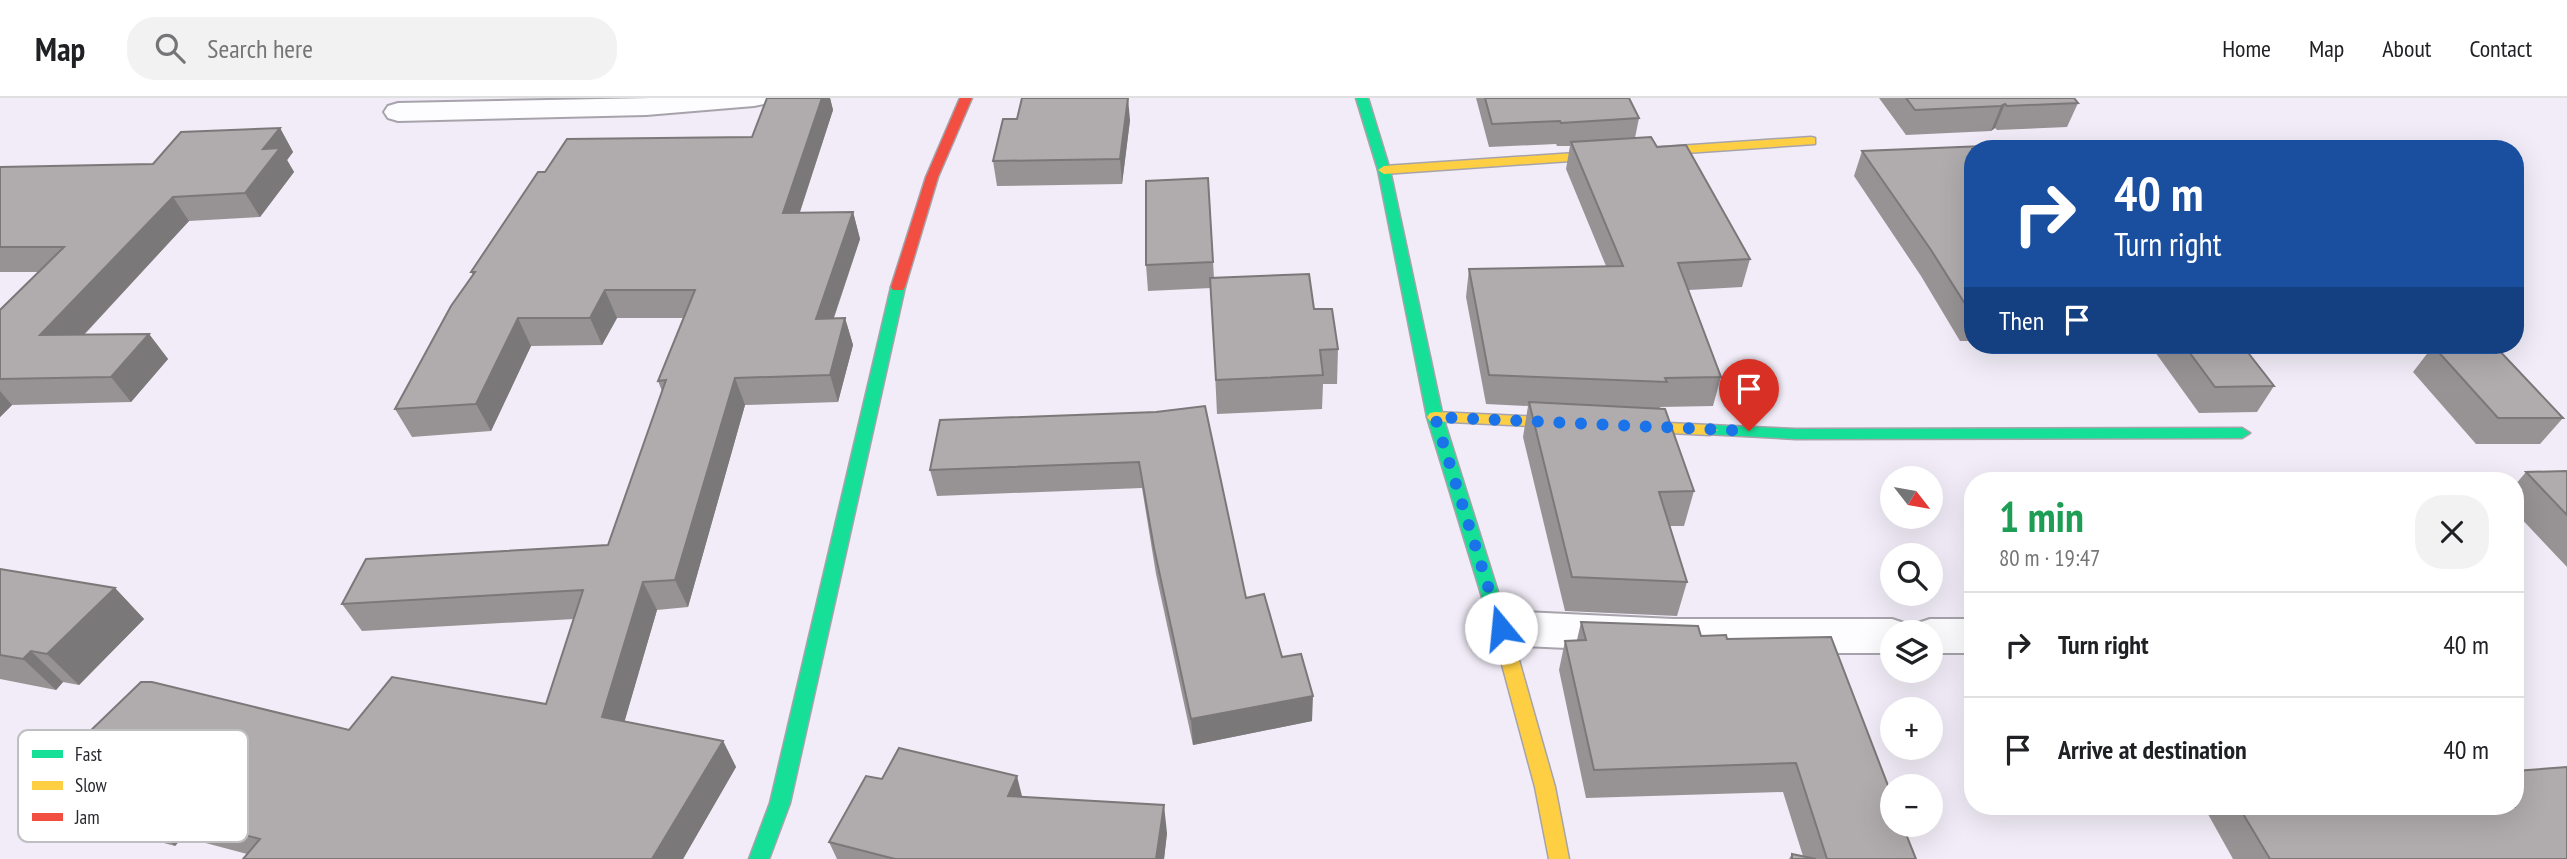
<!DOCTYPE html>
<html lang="en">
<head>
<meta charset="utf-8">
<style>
	:root { --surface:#fff; --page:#f2f2f2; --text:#202124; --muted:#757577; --line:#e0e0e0 }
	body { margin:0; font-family:"PT Sans Narrow",sans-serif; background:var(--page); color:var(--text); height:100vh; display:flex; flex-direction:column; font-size:26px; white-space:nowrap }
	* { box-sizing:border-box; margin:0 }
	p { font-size:23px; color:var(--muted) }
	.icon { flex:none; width:38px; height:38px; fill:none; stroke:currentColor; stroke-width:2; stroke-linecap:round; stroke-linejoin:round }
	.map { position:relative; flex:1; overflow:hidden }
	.panel { position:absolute; left:1964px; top:374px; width:560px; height:343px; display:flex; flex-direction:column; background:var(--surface); border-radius:28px; box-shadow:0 7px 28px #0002 }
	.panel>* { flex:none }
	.banner { position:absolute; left:1964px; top:42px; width:560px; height:214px; border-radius:28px; box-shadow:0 7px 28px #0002; background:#1a4fa0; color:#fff; overflow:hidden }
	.needle { width:46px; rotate:121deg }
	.controls { position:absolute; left:1880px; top:368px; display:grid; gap:14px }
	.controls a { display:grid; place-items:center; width:63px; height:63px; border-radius:50%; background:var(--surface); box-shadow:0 7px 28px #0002; font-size:35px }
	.pin { position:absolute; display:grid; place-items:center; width:60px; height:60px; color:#fff; margin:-72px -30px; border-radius:50% 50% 50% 0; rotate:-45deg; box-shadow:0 0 7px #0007 }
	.pin .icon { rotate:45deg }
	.me { position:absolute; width:77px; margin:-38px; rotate:343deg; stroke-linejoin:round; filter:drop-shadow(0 0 5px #0008) }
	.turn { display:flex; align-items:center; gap:24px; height:147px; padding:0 35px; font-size:32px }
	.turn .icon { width:91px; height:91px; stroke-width:2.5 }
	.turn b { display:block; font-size:49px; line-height:60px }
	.then { display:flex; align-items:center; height:66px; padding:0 35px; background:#0003; gap:14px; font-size:26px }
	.round { display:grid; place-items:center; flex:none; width:74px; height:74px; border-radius:28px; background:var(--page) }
	.summary { display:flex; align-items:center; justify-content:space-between; height:119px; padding:0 35px }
	h1 { font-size:42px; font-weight:800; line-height:52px; color:#1e9e55 }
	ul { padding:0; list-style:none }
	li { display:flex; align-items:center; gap:21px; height:105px; padding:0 35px; border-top:2px solid var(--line) }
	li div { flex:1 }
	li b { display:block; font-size:26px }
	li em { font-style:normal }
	header { display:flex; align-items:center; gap:42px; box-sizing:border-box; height:98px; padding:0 35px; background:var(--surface); border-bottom:2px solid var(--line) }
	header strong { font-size:33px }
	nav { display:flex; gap:38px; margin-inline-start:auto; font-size:24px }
	.search { width:490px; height:63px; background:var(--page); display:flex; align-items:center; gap:18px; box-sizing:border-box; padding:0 24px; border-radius:28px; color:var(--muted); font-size:26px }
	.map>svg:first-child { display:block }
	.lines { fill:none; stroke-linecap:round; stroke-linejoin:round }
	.street-casing { stroke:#a7a3ab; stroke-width:4 }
	.fast-casing { stroke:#a7a3ab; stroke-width:3 }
	.slow-casing { stroke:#a7a3ab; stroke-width:3 }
	.jam-casing { stroke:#a7a3ab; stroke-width:3 }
	.street { fill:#fdfcfe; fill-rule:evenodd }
	.fast { fill:#16e098; fill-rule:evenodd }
	.slow { fill:#ffcf43; fill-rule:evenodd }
	.jam { fill:#f24e42; fill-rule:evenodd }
	.wall { fill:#979395 }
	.shaded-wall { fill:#7b7879 }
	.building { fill:#b0abad; stroke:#7b7879; stroke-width:2 }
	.route { stroke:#1a73e8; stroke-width:12; stroke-dasharray:0 21.6 }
	.key { fill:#fff; stroke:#bfbec0; stroke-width:2 }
	.key-label { font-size:19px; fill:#2a272e }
</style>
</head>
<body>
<header>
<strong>Map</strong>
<div class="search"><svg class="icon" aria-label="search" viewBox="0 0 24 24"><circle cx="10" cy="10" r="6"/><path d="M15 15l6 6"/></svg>Search here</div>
<nav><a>Home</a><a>Map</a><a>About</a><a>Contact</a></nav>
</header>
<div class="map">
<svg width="2567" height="761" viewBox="0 0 2567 761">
	<rect width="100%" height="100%" fill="#f1ecf7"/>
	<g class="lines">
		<defs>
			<path id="street" d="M652,0H768L764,6L754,8L646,17L398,23L388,20L384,14L388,8L398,5Z
				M1501,513L1673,521H1892L1907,526L1911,533L1915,526L1930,521H1972V555H1930V534H1892V555H1673L1501,547L1486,542L1480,530L1486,518Z"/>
			<path id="fast" d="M1356,0H1368L1390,72L1443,319L1515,548L1512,553L1506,555L1500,553L1497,548L1427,319L1378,72Z
				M898,185L905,189L790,705L769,761H749L770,705L891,189Z
				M1710,327L1796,331L2242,330L2250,335L2242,340L1796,341L1705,336L1702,332Z"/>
			<path id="slow" d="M1811,39L1815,40V46L1384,76L1378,72L1384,68Z
				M1435,314L1710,327L1718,332L1710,337L1430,323L1427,319L1430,315Z
				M1506,541L1512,543L1515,548L1555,689L1569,761H1549L1535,689L1497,548L1500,543Z"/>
			<path id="jam" d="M960,0H972L938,79L905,189L903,192H893L891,189L926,79Z"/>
		</defs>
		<!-- street casing -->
		<use href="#street" class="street-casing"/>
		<!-- fast casing -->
		<use href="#fast" class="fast-casing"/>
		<!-- slow casing -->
		<use href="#slow" class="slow-casing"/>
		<!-- jam casing -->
		<use href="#jam" class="jam-casing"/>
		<!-- street -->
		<use href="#street" class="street"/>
		<!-- fast -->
		<use href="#fast" class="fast"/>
		<!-- slow -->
		<use href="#slow" class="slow"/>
		<!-- jam -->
		<use href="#jam" class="jam"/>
	</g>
	<!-- wall -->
	<path class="wall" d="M767,0H830L833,12L800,114H853L860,141L834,220H845L853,247L838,304L745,307L688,509L657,512L624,624L723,643L736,669L683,761H243L247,756L183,739L175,748L60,717L30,691L349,632L546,606L574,521L362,533L342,506L608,447L662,293L658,283L684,220H617L602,247L531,248L491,333L412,339L395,311L473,177L471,174L545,74L752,39Z
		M1476,0H1629L1639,20L1635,40L1657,49L1750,161L1742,189L1689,192L1721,279L1713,308L1660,309V310L1694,393L1684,428H1670L1687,484L1677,518L1565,513L1523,339L1528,308L1486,306L1466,199L1469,171L1606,168L1566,71L1570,48H1557L1556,46L1489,49Z
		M1879,0H2074L2078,5L2067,29L1997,32L1995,30L1991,33L1906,37Z
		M1017,21L1130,22L1122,86L997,88L993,63Z
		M280,30L293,54L287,62L294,74L260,119L189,123L84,237L149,236L168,261L131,304L12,307L0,319V212L39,174H0V69L153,66Z
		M1972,51V243H1960L1921,178L1854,78L1862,53Z
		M1208,80L1214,180L1314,211L1338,251L1337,286H1323L1322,311L1217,316L1211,190L1148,193L1146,167Z
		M2150,247H2242L2274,288L2257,314L2199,315Z
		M2433,248L2563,320L2540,346H2476L2413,274Z
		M1156,314L1246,500L1282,559L1312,623L1193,647L1156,476L1142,390L937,398L930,372Z
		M2567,373V469L2515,414V387L2526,374Z
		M0,471L115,490L144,521L79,587L63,584L56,592L0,581Z
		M1581,524L1727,541L1916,761H1789L1792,756L1803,758L1783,694L1586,700L1559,572L1565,543L1577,542Z
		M882,681L1022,699L1167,735L1164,761H837L829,744Z
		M2204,709H2515L2567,761H2233Z"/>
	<!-- shaded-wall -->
	<path class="shaded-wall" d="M822,0H830L833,12L791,141L783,115Z
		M1128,0L1130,22L1122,86L1120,61Z
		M2005,6L1995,30L1991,33L2001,8Z
		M280,30L293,54L287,62L294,74L260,119L245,95L263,51Z
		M173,99L189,123L60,262L40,237Z
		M853,114L860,141L824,248L816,221Z
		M605,192L617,220L602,247L590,220Z
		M518,220L531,248L491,333L476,306Z
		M845,220L853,247L838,304L830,277Z
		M149,236L168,261L131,304L111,279Z
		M735,280L745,307L688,509L675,482Z
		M0,293L12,307L0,319Z
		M643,484L657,512L618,646L602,619Z
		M115,490L144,521L79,587L47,556Z
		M31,553L63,584L56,592L23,561Z
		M1313,598L1312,623L1193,647L1191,621Z
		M723,643L736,669L683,761H652Z
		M1017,678L1024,706L1008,698Z
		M1164,707L1167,735L1164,761H1156Z
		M156,713L183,739L175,748L147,722Z"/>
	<!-- building -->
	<path class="building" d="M767,0H822L783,115L853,114L816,221L845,220L830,277L735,280L675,482L643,484L602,619L723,643L652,761H243L260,741L156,713L147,722L30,691L141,584H152L349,632L392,579L546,606L583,492L342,506L366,461L608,447L666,282L658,283L695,192H605L590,220H518L476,306L395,311L451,208L475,174H471L538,74H545L567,41L752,39Z
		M1022,0H1128L1120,61L993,63L1003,21H1017Z
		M1485,0H1629L1639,20L1561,25L1560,23L1492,26Z
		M1906,0H2074L2078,5L2007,8L2005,6L2001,8L1915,12Z
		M280,30L263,51L280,50L245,95L173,99L40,237L149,236L111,279L0,281V212L64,149H0V69L153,66L181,34Z
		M1651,39L1657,49L1686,47L1750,161L1678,165L1721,279L1665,280L1667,284L1489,277L1469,171L1623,168L1571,44Z
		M1984,48L1985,51H1972V217L1931,152L1862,53Z
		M1208,80L1213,164L1146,167V83Z
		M1309,176L1314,211H1332L1338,251L1320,252L1323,277L1216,282L1210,180Z
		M2184,247H2242L2274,288L2215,289Z
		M2433,248H2495L2563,320H2498Z
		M1529,304L1665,311L1694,393L1659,394L1687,484L1572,479Z
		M1205,308L1246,500L1264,496L1282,559L1301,556L1313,598L1191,621L1154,450L1139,364L930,372L940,322L1156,314Z
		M2567,373V417L2526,374Z
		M0,471L115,490L47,556L31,553L23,561L0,557Z
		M1581,524L1698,528L1701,538L1726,537L1727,541L1831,539L1892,698V726H1902L1916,761H1827L1796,665L1594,672L1565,543L1586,542Z
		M899,650L1017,678L1008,698L1164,707L1156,761H895L829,744L866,678L882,681Z
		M2567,669V761H2270L2239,709H2515V673Z
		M1792,756L1816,761H1792Z"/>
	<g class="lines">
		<!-- route -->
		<path class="route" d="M1501,530L1435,319L1749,333"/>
	</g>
	<!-- legend -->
	<rect x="18" y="632" width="230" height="112" rx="10" class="key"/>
	<rect x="32" y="652" width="31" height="8" fill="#16e098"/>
	<rect x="32" y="683" width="31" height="9" fill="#ffcf43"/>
	<rect x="32" y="715" width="31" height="8" fill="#f24e42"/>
	<g class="key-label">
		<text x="75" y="663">Fast</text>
		<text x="75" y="694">Slow</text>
		<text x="75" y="726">Jam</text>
	</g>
</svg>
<div class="controls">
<a><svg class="needle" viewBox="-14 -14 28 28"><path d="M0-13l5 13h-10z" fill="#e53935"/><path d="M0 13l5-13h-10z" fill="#757577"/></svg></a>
<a><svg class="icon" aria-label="search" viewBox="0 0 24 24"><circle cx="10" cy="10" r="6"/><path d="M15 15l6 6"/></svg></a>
<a><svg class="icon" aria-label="layers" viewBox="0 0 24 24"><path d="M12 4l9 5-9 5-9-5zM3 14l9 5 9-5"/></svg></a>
<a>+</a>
<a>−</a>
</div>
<div class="pin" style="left:1749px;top:333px;background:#d93025"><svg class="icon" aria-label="arrive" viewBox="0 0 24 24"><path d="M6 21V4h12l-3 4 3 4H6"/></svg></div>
<svg class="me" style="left:1501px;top:530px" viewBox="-20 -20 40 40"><circle r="19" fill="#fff"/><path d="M0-13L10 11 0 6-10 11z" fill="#1a73e8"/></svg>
<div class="banner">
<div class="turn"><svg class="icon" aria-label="right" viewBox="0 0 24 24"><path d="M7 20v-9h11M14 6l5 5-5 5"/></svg><div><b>40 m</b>Turn right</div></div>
<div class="then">Then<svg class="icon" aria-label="arrive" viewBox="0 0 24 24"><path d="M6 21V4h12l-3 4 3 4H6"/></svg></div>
</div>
<section class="panel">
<div class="summary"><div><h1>1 min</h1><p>80 m · 19:47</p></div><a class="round"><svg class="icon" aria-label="close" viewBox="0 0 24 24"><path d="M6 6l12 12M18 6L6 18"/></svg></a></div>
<ul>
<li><svg class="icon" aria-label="right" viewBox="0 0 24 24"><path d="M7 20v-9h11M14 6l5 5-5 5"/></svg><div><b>Turn right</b></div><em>40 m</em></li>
<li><svg class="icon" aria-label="arrive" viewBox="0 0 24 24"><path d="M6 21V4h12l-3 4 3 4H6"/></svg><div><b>Arrive at destination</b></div><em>40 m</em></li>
</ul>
</section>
</div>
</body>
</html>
